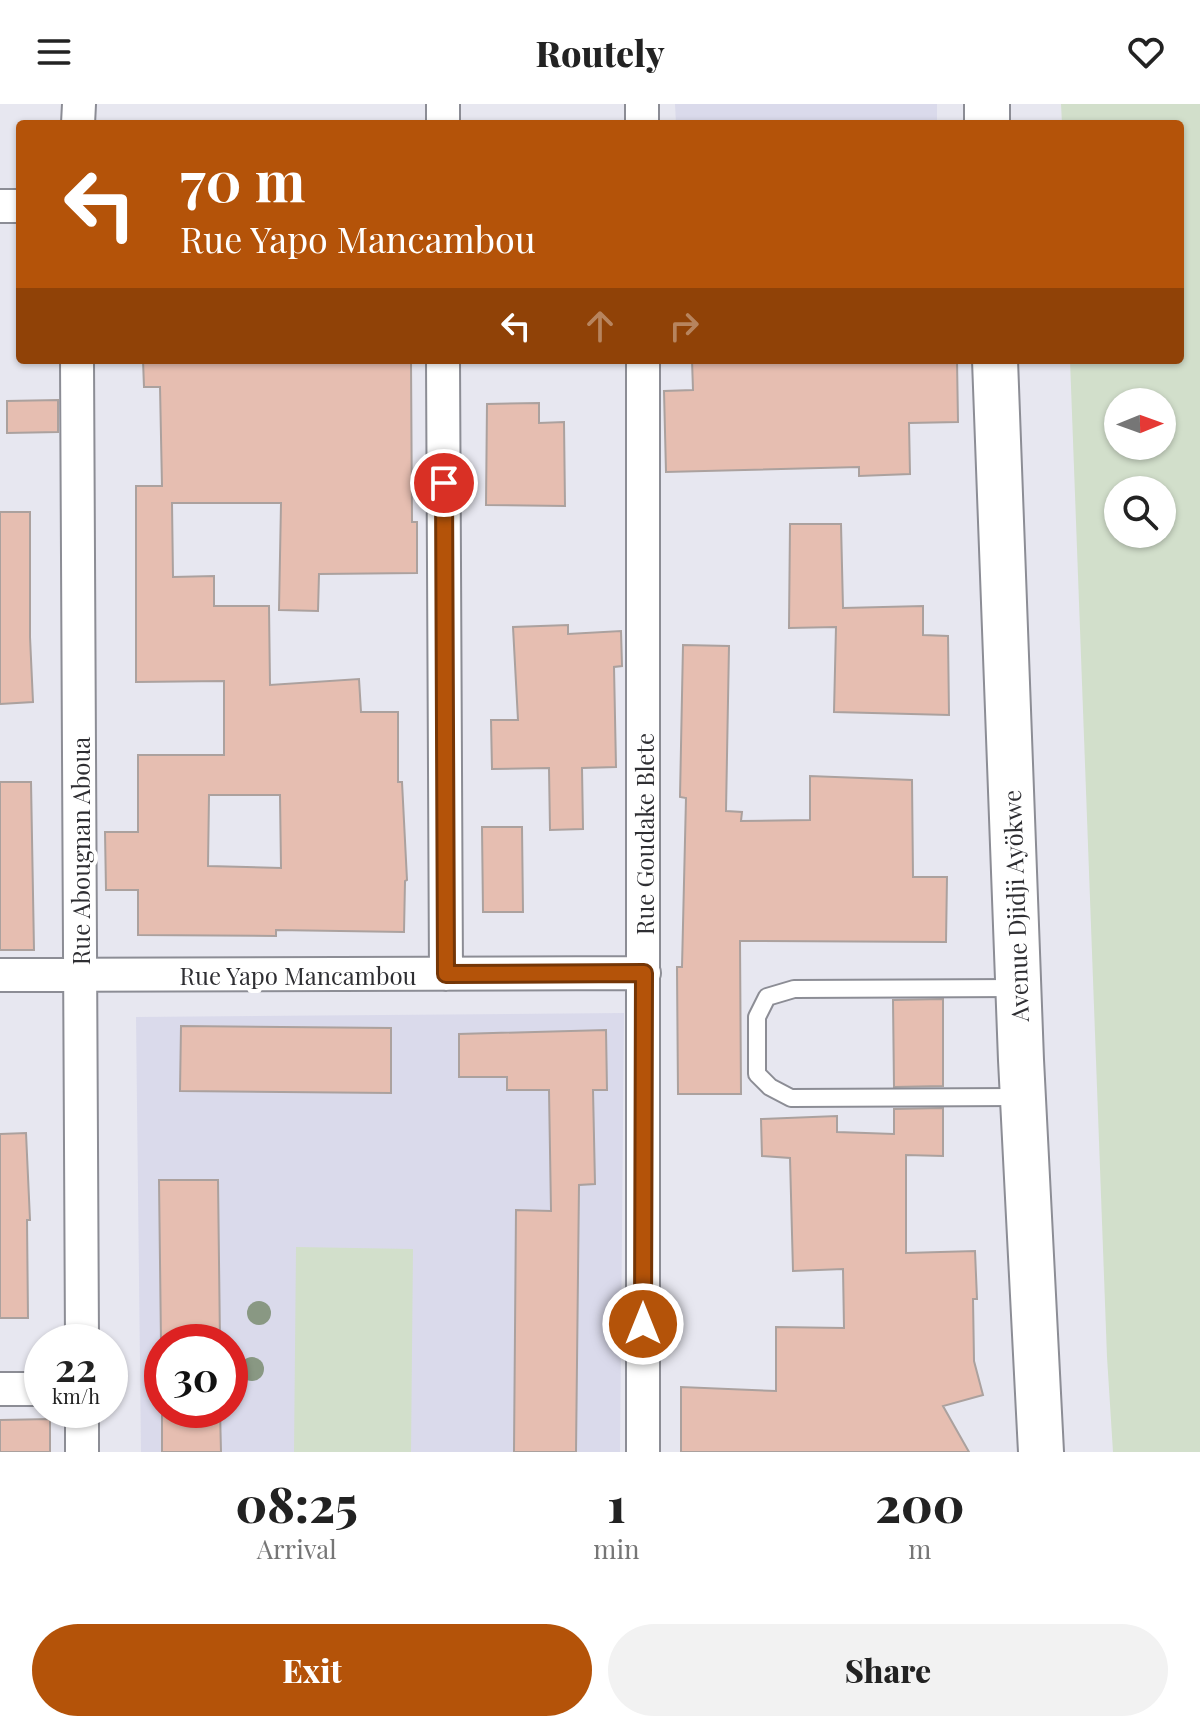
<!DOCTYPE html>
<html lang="en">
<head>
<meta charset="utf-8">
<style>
	:root { --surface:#fff; --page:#f2f2f2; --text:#222; --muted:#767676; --accent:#b45309 }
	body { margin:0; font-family:"Playfair Display",serif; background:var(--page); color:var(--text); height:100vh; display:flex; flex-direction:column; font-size:30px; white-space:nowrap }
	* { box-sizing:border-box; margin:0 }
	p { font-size:26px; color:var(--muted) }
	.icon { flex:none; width:44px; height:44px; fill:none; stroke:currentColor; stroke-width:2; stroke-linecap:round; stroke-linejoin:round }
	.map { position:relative; height:1348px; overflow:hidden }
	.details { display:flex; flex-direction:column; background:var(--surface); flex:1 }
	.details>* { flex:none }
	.guide { position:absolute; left:16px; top:16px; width:1168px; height:244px; border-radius:8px; box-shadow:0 2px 6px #0004; background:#b45309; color:#fff; overflow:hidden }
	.needle { width:52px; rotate:89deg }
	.buttons { position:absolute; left:1104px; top:284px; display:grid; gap:16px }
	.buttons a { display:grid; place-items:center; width:72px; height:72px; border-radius:50%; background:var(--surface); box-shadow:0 2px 6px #0004; font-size:40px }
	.speed { position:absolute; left:24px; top:1220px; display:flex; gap:16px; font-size:40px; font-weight:700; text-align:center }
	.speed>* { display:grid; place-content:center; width:104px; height:104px; border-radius:50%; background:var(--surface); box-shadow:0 2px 6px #0004; line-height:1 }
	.speed small { font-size:20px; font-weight:400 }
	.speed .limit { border:12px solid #d22; background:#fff; color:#111 }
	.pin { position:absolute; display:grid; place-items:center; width:68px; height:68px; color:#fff; margin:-34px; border:4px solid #fff; border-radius:50%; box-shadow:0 2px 8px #0007 }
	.me { position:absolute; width:88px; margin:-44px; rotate:0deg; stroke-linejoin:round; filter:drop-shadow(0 0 6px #0008) }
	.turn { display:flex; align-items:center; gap:28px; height:168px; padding:0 32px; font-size:36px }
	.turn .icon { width:104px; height:104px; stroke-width:2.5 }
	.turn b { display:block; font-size:56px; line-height:68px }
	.lanes { display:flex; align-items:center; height:76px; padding:0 32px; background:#0003; justify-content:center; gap:40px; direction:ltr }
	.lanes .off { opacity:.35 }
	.eta { display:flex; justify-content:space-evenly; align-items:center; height:136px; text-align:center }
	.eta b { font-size:48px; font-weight:800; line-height:56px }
	.cta { display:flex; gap:16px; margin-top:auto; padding:16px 32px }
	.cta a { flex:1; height:92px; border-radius:48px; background:var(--accent); color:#fff; font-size:32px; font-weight:800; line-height:92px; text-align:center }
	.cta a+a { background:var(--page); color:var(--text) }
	header { display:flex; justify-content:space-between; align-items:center; height:104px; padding:0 32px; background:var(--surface); font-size:36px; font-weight:800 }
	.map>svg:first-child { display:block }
	.built { fill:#dadaeb; fill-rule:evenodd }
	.green { fill:#d2dfcb; fill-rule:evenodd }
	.building { fill:#e6beb1; stroke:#aba19e; stroke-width:2; fill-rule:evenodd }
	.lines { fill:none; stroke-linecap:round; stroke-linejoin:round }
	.lane-casing { stroke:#8c8d95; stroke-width:20 }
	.street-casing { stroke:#8c8d95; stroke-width:36 }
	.secondary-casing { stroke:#8c8d95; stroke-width:48 }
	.lane { stroke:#fff; stroke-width:16 }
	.street { stroke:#fff; stroke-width:32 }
	.secondary { stroke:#fff; stroke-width:44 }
	.tree { fill:#899883 }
	.route-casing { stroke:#753606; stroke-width:20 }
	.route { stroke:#b45309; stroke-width:14 }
	.labels { text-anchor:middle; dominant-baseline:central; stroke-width:8; stroke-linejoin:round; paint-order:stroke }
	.street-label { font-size:24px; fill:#2e2e32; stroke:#fff }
</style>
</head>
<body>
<header><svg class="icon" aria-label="menu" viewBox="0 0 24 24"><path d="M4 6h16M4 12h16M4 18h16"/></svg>Routely<svg class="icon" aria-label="heart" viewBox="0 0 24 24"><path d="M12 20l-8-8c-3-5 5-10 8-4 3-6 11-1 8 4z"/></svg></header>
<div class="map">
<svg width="1200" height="1348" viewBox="0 0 1200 1348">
	<rect width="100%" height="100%" fill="#e7e7f0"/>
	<!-- built -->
	<path class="built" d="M675,0H937V20H676Z
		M624,909L620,1348H141L136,913ZM162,1238H230V1306H162Z"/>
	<!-- green -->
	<path class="green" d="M1061,0H1200V1348H1113L1107,1253L1070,256H1180V20H1062ZM1118,298H1162V342H1118ZM1118,386H1162V430H1118Z
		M296,1143L413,1145L411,1348H294Z"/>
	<!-- building -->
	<path class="building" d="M143,256H411L412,418H417V469L319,470L318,507L279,506L281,399H172L173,473L214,472V502H269L270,581L359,575L361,608H398V678H402L407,776L405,777L404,828L276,826V832L138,831V786H106L105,728H138V651H224V577L136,578V382H162L160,283H144ZM209,691H280L281,764L208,762Z
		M692,256H957L958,318L909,319L910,370L859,372V363L666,368L664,287L693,286Z
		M58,296V328L7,329V297Z
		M539,299V319L564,318L565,402L486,401L487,300Z
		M0,408H30V533L33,598L0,600Z
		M790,420H841L843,504L923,502V531L948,532L949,611L834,608L836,523L789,524Z
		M568,521V530L621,527L622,562L614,563L616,663L582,664L583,725L550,726L549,664L492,665L491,616H518L513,523Z
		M683,541L729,542L726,707L742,708L741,717L810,716V672L912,676L913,773H947L946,838L740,837L741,990H678L677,863H682L686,694L680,693Z
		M0,678H31L34,846H0Z
		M482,723H522L523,808H483Z
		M943,895V982L894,983L893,896Z
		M181,922L391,924V989L180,987Z
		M606,926L607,986H593L595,1080L579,1081L576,1348H514L516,1106L551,1107L549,986H507V973H459V930Z
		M943,1004V1052L906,1051V1149L975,1147L977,1195H973L974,1257L983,1291L943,1302L969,1348H681V1283L776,1287V1223L844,1224L843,1165L793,1167L790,1054L762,1052L761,1015L837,1012V1028L894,1030V1005Z
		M26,1029L30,1116H27L28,1214H0V1030Z
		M159,1076H218L220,1238H161Z
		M162,1306H220L221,1348H162Z
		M50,1315V1348H0V1316Z"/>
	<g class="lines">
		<defs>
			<path id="lane" d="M1017,884L794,885L767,893L757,913V970L770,983L791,994L1020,993"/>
			<path id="street" d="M443,0V20
				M642,0V20
				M78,20L79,0
				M0,102H20
				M77,256L82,1238
				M443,256L446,870
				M0,871L644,869
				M0,1285H42
				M82,1348V1306
				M643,1348V256"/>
			<path id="secondary" d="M987,0V20
				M995,256L1021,956L1041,1348"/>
		</defs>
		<!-- lane casing -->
		<use href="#lane" class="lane-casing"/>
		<!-- street casing -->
		<use href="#street" class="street-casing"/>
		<!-- secondary casing -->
		<use href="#secondary" class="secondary-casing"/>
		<!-- lane -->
		<use href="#lane" class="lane"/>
		<!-- street -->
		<use href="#street" class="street"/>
		<!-- secondary -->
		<use href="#secondary" class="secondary"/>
	</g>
	<!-- trees -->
	<g class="tree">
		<circle cx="259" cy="1209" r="12"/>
		<circle cx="252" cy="1265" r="12"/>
	</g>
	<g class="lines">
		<defs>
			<path id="route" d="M444,379L446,870L644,869L643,1220"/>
		</defs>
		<!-- route casing -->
		<use href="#route" class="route-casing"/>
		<!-- route -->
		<use href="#route" class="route"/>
	</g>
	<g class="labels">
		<!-- street labels -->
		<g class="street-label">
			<text transform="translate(644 730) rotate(-90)">Rue Goudake Blete</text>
			<text transform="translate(80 747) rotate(-90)">Rue Abougnan Aboua</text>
			<text transform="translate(1015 802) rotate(-92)">Avenue Djidji Ayökwe</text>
			<text x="298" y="871">Rue Yapo Mancambou</text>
		</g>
	</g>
</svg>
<div class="buttons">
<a><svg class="needle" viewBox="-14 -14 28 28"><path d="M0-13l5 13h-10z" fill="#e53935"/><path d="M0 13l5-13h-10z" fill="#767676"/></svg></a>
<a><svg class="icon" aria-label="search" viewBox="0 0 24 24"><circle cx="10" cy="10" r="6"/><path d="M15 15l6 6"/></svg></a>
</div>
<div class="speed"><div>22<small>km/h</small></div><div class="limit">30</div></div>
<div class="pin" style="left:444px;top:379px;background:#d93025"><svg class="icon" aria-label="arrive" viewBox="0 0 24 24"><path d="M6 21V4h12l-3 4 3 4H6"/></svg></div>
<svg class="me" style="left:643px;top:1220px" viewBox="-20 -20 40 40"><circle r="17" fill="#b45309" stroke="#fff" stroke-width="3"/><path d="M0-11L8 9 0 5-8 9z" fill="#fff"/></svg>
<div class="guide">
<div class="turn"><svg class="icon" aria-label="left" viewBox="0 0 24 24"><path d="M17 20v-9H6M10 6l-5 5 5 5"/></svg><div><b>70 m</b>Rue Yapo Mancambou</div></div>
<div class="lanes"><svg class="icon" aria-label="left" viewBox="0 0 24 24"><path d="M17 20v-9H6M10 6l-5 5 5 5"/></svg><svg class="icon off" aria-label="ahead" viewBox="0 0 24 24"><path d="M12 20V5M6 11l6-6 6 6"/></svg><svg class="icon off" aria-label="right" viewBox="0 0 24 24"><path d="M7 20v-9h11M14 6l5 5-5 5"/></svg></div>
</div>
</div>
<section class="details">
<div class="eta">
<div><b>08:25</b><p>Arrival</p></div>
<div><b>1</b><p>min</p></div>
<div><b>200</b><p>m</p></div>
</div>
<div class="cta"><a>Exit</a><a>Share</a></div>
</section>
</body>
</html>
